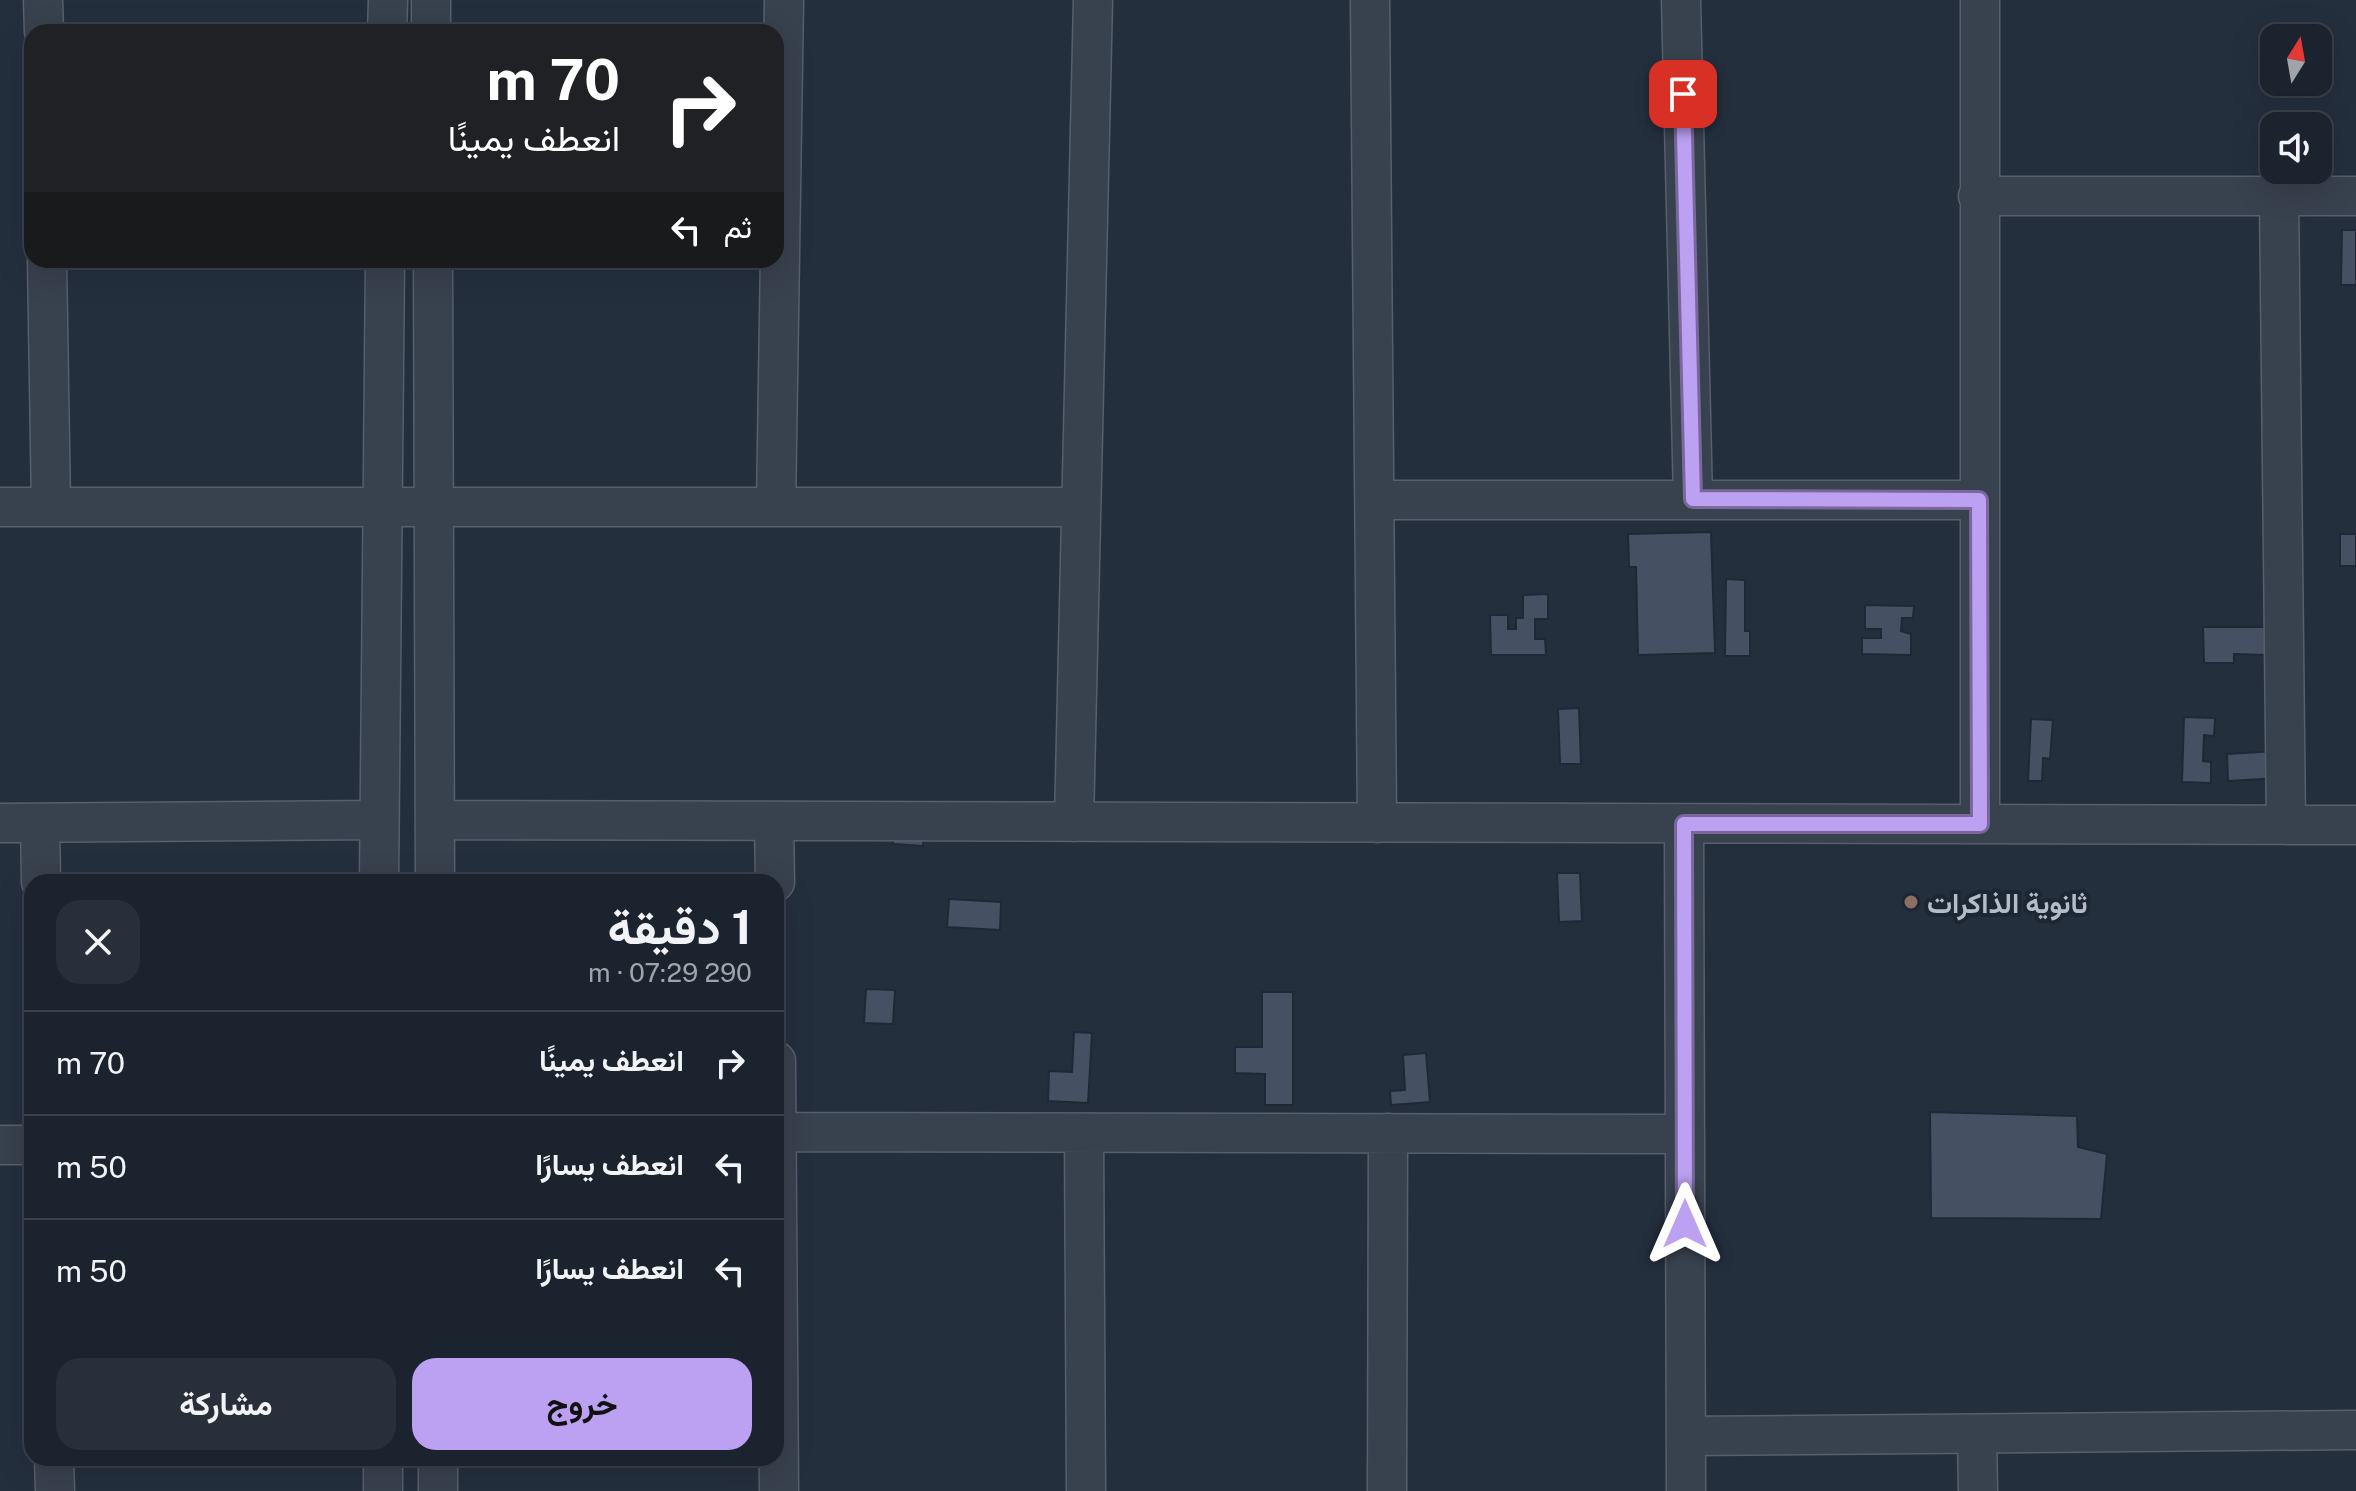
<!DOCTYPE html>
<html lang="ar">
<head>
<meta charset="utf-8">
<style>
	:root { --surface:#1b232e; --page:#282f3a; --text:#f1f3f6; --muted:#a0a4aa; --line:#39404a; --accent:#bca0f2 }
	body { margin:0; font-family:"Public Sans",Vazirmatn,sans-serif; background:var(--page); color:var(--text); direction:rtl; height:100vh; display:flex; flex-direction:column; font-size:30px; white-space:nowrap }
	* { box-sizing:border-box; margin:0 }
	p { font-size:26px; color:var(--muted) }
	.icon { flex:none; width:44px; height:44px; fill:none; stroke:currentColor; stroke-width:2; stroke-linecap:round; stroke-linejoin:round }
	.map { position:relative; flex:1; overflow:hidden; direction:ltr }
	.details { position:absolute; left:24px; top:874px; width:760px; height:592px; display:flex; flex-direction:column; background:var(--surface); border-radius:24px; box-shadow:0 8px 32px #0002,0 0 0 2px var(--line); direction:rtl }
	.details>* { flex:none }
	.banner { position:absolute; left:24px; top:24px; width:760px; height:244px; border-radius:24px; box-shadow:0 8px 32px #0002,0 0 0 2px var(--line); direction:rtl; background:#202124; color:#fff; overflow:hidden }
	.needle { width:52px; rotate:11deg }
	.buttons { position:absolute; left:2260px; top:24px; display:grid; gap:16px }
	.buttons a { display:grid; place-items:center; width:72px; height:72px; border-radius:16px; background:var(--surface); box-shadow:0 8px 32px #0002,0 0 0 2px var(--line); font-size:40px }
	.pin { position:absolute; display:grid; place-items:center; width:68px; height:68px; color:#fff; margin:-34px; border-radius:16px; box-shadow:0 4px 12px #0006 }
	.me { position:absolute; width:88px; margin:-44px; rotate:0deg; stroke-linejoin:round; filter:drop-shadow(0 0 6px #0008) }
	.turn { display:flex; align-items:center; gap:28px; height:168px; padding:0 32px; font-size:36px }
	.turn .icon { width:104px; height:104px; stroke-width:2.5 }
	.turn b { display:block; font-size:56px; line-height:68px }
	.then { display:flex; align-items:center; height:76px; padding:0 32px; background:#0003; gap:16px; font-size:30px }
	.round { display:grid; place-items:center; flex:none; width:84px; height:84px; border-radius:24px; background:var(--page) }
	.summary { display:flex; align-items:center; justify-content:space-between; height:136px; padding:0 32px }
	h1 { font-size:48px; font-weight:700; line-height:60px }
	.primary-button { display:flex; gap:16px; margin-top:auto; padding:16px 32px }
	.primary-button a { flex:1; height:92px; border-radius:24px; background:var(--accent); color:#111; font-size:32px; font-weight:700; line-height:92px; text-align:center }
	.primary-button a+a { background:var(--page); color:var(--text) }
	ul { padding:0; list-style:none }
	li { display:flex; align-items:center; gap:24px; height:104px; padding:0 32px; border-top:2px solid var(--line) }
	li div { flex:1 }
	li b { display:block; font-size:30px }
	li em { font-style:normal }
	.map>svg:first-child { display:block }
	.building { fill:#455162; stroke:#1f2835; stroke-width:2 }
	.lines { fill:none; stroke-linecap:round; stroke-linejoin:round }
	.street-casing { stroke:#565f6c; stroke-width:41 }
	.street { stroke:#38414e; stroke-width:38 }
	.route-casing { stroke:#7a689d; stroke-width:20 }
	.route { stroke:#bca0f2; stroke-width:14 }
	.education-dot { fill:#8d6e63; stroke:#1d2633; stroke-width:3 }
	.labels { text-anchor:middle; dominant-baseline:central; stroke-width:8; stroke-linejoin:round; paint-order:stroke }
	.poi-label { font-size:28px; font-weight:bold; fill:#b4bcc9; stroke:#1d2633; text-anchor:start }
</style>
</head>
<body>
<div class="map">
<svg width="2356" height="1491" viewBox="0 0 2356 1491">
	<rect width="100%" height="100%" fill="#242f3e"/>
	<!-- building -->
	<path class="building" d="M2342,230H2356V285H2341Z
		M1711,532L1715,653L1638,655L1636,567H1629L1628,534Z
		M2340,534H2356V566H2340Z
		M1726,579L1745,580V631H1750V656H1725Z
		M1548,594V619H1535V639H1545L1546,655H1491L1490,615H1508V629H1516V618H1523V595Z
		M1865,605L1914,606L1913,618H1902L1901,631L1911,634V655L1862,654V638H1881V629H1865Z
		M2203,627H2268V655L2234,654V663H2204Z
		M1579,708L1581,764H1560L1558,709Z
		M2184,717L2215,718L2214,736L2204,735L2203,761L2211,762V783L2182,782Z
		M2031,719L2053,720L2050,759L2043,758L2042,781H2028Z
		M2277,751L2279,778L2228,781L2227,754Z
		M894,833L924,835L923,846L893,844Z
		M1557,873H1580L1582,921L1559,922Z
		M949,899L1001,902L1000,930L947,927Z
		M866,989L895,990L893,1024L864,1023Z
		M1262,992H1293V1105H1265V1074L1235,1073V1047H1262Z
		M1074,1032L1092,1033L1088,1103L1048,1101L1049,1071L1072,1072Z
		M1426,1053L1430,1102L1391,1105L1390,1091L1405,1090L1403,1055Z
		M1930,1112L2077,1116L2078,1147L2107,1154L2101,1219L1931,1218Z"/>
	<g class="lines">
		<defs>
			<path id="street" d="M43,0L44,32
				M431,0V32
				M1370,0L1377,823
				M1681,0L1693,499
				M387,32L388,0
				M1978,196H2356
				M2279,196L2286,825
				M47,260L51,507
				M433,260L435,882
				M1375,500H1979
				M0,507H1081
				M776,507L784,0
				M435,820L2356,825
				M774,822L775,882
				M1074,822L1093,0
				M0,823L378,820
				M40,823L41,882
				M1684,824L1686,1491
				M1980,824V0
				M379,882L385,260
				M776,1061L779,1491
				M777,1132L1685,1134
				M1084,1133L1086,1491
				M0,1145H32
				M1977,1434L1978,1491
				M1686,1436L2356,1430
				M54,1458L55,1491
				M383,1458V1491
				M438,1458V1491
				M1387,1491L1388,1133"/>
		</defs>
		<!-- street casing -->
		<use href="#street" class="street-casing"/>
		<!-- street -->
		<use href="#street" class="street"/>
	</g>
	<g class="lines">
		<defs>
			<path id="route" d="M1683,94L1693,499L1979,500L1980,824H1684L1685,1224"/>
		</defs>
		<!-- route casing -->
		<use href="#route" class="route-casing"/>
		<!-- route -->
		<use href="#route" class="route"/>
	</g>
	<!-- markers -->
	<circle class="education-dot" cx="1911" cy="902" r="8"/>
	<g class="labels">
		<!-- poi labels -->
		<g class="poi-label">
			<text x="1927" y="902">ثانوية الذاكرات</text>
		</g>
	</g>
</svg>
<div class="buttons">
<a><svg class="needle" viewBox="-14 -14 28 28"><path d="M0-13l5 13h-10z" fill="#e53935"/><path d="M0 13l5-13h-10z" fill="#a0a4aa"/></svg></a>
<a><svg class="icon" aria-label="sound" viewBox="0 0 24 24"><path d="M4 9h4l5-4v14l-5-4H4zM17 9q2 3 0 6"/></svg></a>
</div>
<div class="pin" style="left:1683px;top:94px;background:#d93025"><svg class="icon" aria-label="arrive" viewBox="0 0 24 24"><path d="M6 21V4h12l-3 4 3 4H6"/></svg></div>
<svg class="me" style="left:1685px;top:1224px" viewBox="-20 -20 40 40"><path d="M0-17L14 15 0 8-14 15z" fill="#bca0f2" stroke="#fff" stroke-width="4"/></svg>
<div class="banner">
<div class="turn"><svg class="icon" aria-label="right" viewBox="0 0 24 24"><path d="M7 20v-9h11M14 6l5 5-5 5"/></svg><div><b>70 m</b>انعطف يمينًا</div></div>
<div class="then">ثم<svg class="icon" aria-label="left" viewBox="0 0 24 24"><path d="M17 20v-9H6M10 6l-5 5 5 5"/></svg></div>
</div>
<section class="details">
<div class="summary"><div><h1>1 دقيقة</h1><p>290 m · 07:29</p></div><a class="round"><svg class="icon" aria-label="close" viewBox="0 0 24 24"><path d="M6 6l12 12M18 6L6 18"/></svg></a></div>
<ul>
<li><svg class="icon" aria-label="right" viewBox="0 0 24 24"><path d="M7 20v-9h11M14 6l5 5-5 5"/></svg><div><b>انعطف يمينًا</b></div><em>70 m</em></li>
<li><svg class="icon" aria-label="left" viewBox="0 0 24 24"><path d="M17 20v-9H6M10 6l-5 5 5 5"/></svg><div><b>انعطف يسارًا</b></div><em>50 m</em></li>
<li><svg class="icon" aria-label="left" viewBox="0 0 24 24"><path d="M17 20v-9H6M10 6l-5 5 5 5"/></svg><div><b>انعطف يسارًا</b></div><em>50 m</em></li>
</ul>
<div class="primary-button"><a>خروج</a><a>مشاركة</a></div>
</section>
</div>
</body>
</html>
